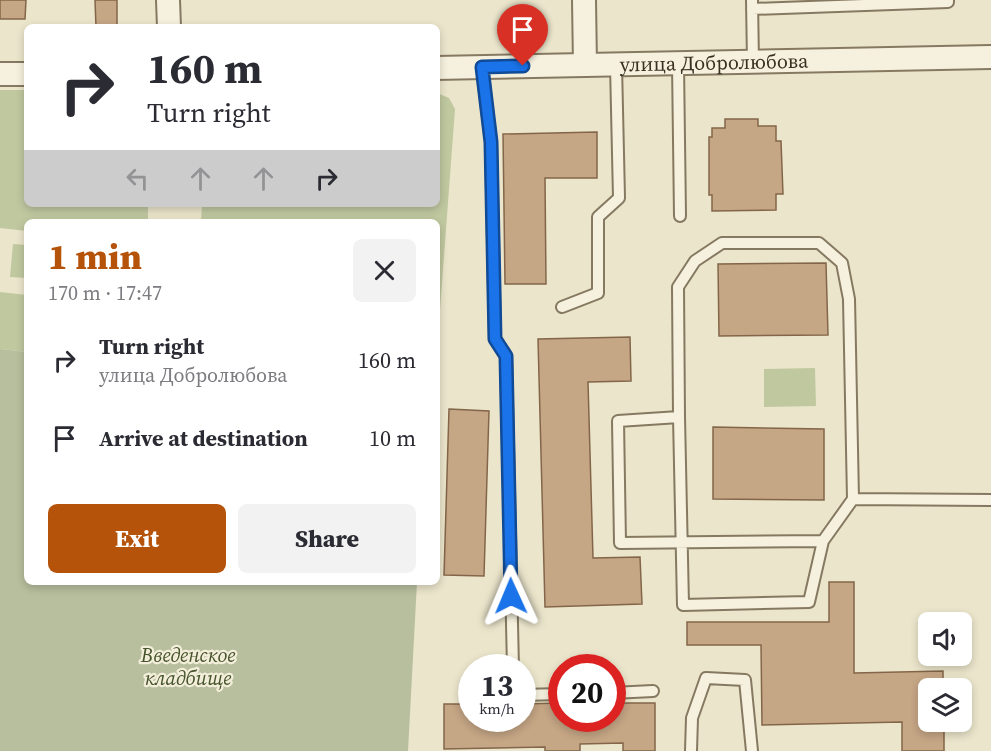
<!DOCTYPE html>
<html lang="en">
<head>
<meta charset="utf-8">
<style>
	:root { --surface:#fff; --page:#f2f2f3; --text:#2b2b33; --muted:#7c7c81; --accent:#b45309 }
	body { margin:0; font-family:"Source Serif 4",serif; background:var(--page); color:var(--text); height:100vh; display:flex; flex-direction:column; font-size:22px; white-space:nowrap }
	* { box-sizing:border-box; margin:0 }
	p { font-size:20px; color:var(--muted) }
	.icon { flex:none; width:33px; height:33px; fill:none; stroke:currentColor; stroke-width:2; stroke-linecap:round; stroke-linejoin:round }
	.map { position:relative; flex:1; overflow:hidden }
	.side { position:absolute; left:24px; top:219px; width:416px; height:366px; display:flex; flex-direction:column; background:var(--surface); border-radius:9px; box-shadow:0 3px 9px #0003 }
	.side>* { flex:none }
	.banner { position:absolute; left:24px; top:24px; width:416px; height:183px; border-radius:9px; box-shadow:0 3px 9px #0003; background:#fff; color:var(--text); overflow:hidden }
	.buttons { position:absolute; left:918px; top:612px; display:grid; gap:12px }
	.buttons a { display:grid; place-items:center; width:54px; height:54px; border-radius:9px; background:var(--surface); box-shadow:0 3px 9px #0003; font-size:30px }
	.speed { position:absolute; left:458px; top:654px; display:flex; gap:12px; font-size:30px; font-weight:700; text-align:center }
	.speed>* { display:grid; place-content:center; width:78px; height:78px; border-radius:50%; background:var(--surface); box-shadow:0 3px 9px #0003; line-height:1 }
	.speed small { font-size:15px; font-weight:400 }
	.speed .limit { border:9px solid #d22; background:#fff; color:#111 }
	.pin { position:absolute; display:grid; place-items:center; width:51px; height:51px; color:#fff; margin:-62px -26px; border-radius:50% 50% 50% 0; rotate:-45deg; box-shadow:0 0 6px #0007 }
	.pin .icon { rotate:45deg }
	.me { position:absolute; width:66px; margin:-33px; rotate:359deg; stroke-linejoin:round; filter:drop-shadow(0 0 4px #0008) }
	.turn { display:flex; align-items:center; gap:21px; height:126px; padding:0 24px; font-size:27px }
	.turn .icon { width:78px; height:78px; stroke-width:2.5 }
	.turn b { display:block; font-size:42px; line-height:51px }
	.lanes { display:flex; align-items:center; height:57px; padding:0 24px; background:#0003; justify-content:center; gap:30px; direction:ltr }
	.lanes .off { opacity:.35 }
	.round { display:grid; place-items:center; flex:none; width:63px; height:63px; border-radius:9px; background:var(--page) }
	.headline { display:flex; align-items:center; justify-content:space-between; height:102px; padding:0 24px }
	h1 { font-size:36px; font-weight:800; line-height:45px; color:var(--accent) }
	.action { display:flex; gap:12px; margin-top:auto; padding:12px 24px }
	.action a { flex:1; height:69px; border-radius:9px; background:var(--accent); color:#fff; font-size:24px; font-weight:800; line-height:69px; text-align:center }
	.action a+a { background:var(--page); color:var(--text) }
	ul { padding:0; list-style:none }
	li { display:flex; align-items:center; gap:18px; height:78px; padding:0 24px }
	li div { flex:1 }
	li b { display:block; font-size:22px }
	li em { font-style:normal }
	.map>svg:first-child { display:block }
	.green { fill:#c0c8a0 }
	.cemetery { fill:#b7bf9e }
	.building { fill:#c5a685; stroke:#836649; stroke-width:1.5 }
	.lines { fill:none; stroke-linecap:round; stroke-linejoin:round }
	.lane-casing { stroke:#867961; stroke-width:14 }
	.street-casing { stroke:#867961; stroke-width:26 }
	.lane { stroke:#f6f1de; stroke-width:10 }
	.street { stroke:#f6f1de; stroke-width:22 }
	.route-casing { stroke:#114b97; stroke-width:15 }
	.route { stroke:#1a73e8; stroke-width:10 }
	.labels { text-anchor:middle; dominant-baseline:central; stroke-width:4.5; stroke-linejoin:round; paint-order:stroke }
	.street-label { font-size:20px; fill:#393023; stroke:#f3eeda }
	.park-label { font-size:20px; font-style:italic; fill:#45532b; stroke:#f3eeda }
</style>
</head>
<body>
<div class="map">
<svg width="991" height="751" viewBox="0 0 991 751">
	<rect width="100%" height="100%" fill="#ebe5cb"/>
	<!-- green -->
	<path class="green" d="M0,90H27V204H148V222H27V231L0,228Z
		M437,93L449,98L455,109L437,350L436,222H201L202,204H436Z
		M13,244L27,245V278L10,277Z
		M0,292L27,295V352L0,349Z
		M815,368L816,406L764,407V369Z"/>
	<!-- cemetery -->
	<path class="cemetery" d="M0,349L27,352V582H417L408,751H0Z"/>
	<!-- building -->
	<path class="building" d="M0,0H26L25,19H0Z
		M95,0H117V27H96Z
		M725,119H758V126H776V141H781L783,194H776V210L712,211V195H709V137H712V128H725Z
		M597,132V178H545L546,284H505L503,134Z
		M826,263L828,335L719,336L718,264Z
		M630,337L631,381L588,382L593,558L640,557L642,604L545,607L538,339Z
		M449,409L489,411L484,576L444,575Z
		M713,427L824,429V500L713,499Z
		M829,582H854V673L943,671V688H928V722H944V751H902V722L762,725L761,645H687V622H829Z
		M561,703V718H612V703H655V751H623V743L580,744V751H545V747L444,749V704H471V718H522V704Z"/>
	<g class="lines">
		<defs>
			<path id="lane" d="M752,0L753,62
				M752,9L948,2V0
				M678,64L680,216
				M482,67L491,142L495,339L506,356L513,668
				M562,307L598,293V217L619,198L616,65
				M679,417L678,287L695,261L722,243H819L842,263L849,299L853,499L823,541L809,602L683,605L679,417L618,421L620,543L823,541
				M853,499L991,500
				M612,693L653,691
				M522,695L561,694
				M691,751L692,718L706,678L745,680L752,751"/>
			<g id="street">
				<path d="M168,0L169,27"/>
				<path d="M584,0L585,65"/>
				<path id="s1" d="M436,68L991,57"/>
				<path d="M0,74H27"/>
			</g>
		</defs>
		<!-- lane casing -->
		<use href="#lane" class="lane-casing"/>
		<!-- street casing -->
		<use href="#street" class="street-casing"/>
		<!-- lane -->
		<use href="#lane" class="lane"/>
		<!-- street -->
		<use href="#street" class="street"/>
	</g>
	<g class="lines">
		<defs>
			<path id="route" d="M511,596L506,356L495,339L491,142L482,67L523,66"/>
		</defs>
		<!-- route casing -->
		<use href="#route" class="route-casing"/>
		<!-- route -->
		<use href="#route" class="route"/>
	</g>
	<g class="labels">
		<!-- street labels -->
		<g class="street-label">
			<text stroke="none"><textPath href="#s1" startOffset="278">улица Добролюбова</textPath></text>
		</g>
		<!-- park labels -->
		<g class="park-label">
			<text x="188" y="655">Введенское<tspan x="188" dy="23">кладбище</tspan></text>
		</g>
	</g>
</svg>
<div class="buttons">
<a><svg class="icon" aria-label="sound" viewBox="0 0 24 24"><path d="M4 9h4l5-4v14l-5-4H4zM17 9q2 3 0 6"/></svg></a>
<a><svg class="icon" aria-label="layers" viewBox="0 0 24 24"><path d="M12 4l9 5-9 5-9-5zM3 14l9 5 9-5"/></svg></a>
</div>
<div class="speed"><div>13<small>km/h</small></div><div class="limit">20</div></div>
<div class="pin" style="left:523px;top:66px;background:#d93025"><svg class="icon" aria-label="arrive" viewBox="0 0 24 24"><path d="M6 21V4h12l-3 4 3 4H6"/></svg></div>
<svg class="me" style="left:511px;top:596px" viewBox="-20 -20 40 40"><path d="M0-17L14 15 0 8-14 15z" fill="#1a73e8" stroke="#fff" stroke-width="4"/></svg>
<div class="banner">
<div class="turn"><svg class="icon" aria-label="right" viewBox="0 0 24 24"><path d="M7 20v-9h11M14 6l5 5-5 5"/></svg><div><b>160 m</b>Turn right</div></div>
<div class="lanes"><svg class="icon off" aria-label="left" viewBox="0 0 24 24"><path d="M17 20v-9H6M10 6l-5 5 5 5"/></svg><svg class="icon off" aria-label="ahead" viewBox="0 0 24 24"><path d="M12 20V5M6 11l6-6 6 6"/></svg><svg class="icon off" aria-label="ahead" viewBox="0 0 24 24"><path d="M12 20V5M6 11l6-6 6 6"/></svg><svg class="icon" aria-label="right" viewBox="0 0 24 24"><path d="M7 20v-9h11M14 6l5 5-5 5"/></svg></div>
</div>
<section class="side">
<div class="headline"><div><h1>1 min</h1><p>170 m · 17:47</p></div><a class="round"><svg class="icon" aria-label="close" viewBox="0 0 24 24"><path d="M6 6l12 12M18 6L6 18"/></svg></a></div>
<ul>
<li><svg class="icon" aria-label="right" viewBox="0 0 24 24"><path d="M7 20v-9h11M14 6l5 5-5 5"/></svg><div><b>Turn right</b><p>улица Добролюбова</p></div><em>160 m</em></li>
<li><svg class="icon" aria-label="arrive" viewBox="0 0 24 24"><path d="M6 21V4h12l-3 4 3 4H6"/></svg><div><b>Arrive at destination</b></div><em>10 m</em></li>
</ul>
<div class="action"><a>Exit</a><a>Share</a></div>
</section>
</div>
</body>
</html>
